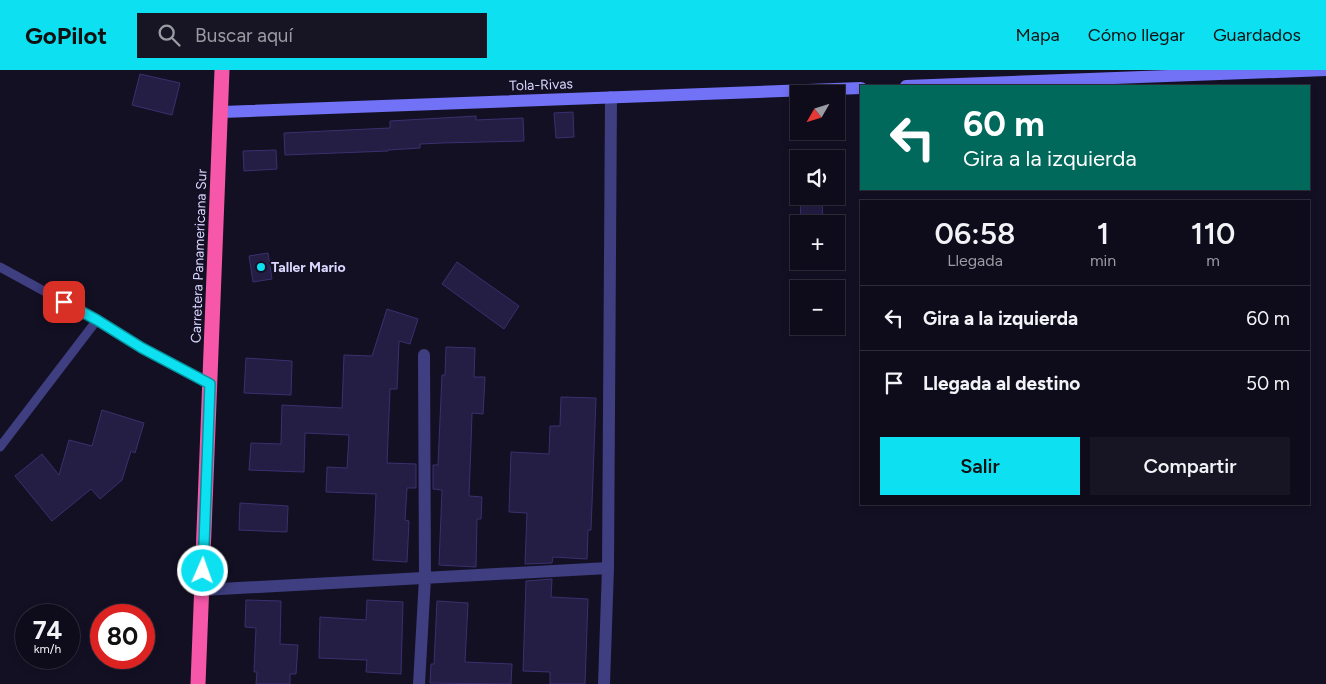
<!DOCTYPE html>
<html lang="es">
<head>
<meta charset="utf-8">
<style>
	:root { --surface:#0e0c1b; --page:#171524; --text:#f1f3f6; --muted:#9b9ba3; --line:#2e2c3a; --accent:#0de0f1 }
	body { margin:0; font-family:Figtree,sans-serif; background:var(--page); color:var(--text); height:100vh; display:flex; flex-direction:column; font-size:19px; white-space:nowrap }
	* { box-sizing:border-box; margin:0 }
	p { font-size:16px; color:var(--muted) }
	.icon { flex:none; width:28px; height:28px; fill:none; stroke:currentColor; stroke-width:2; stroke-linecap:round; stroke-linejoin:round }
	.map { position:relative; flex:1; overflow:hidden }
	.drawer { position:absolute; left:860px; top:130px; width:450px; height:305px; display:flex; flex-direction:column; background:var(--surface); border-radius:0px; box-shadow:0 2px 8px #0003,0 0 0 1px var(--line) }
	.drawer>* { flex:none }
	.guide { position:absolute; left:860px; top:15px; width:450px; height:105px; border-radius:0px; box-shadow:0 2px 8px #0003,0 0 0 1px var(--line); background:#00695c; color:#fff; overflow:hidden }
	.needle { width:32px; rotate:231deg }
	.fabs { position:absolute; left:790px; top:15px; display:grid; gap:10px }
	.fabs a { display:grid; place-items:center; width:55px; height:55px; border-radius:0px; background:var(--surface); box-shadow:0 2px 8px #0003,0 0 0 1px var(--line); font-size:25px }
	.speed { position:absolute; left:15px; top:534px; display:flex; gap:10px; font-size:25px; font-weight:700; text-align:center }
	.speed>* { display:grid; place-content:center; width:65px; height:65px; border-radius:50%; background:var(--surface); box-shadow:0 2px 8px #0003,0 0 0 1px var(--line); line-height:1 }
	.speed small { font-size:12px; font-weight:400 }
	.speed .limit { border:8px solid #d22; background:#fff; color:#111 }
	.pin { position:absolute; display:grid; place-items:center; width:42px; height:42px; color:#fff; margin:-21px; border-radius:10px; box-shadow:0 2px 8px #0006 }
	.me { position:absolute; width:55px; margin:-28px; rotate:2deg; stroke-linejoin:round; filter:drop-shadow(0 0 4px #0008) }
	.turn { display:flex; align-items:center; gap:18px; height:105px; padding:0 20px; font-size:22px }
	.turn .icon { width:65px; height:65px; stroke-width:2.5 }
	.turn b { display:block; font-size:35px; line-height:42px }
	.eta { display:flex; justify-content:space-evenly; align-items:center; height:85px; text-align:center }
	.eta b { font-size:30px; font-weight:600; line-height:35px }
	.primary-button { display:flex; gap:10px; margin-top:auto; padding:10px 20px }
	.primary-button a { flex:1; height:58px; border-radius:0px; background:var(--accent); color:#111; font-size:20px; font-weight:600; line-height:58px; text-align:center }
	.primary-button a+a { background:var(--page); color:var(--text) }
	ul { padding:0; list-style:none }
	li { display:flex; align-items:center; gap:15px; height:65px; padding:0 20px; border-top:1px solid var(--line) }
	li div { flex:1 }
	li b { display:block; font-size:19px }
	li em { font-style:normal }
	header { display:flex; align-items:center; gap:30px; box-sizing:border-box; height:70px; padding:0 25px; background:var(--accent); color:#111 }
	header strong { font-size:24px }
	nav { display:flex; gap:28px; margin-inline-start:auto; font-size:18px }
	.search { width:350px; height:45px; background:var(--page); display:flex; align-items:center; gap:12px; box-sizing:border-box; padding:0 18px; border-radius:0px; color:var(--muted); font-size:19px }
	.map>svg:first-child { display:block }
	.building { fill:#241d44; stroke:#3b306f }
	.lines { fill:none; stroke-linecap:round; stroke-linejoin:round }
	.lane { stroke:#3e3e80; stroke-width:9 }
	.street { stroke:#3e3e80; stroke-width:12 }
	.secondary { stroke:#7272f7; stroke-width:12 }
	.highway { stroke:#f657a8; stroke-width:15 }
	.route-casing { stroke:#08929d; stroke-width:12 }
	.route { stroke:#0de0f1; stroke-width:9 }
	.poi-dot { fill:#0de0f1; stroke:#131024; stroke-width:2 }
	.labels { text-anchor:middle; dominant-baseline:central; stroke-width:4; stroke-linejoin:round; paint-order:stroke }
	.street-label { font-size:14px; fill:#d9d5fd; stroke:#131024 }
	.poi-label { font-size:14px; font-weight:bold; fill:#d9d5fd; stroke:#131024; text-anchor:start }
</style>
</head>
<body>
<header>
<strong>GoPilot</strong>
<div class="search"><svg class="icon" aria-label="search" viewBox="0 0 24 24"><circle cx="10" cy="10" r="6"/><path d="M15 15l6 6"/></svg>Buscar aquí</div>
<nav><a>Mapa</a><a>Cómo llegar</a><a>Guardados</a></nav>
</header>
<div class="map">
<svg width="1326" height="614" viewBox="0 0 1326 614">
	<rect width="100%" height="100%" fill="#131024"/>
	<!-- building -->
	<path class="building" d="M140,4L180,13L172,45L132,35Z
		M573,42L574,67L556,68L554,43Z
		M476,46V50L523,48L524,71L442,73L420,74V78L388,80V81L285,85L284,63L390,58V51Z
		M276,80L277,99L244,101L243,81Z
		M800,126H822L823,154H801Z
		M268,183L272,209L253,212L249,186Z
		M457,192L519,236L504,259L442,214Z
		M387,239L418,249L410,274L399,271L397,319H390L387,393L416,394V418H407L405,450L409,451L407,492L373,490L376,424L326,422L327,397L347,398L349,365L305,363L304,402L249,400L251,373L281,374L282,335L342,338L344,285L372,286Z
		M446,277L475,278L474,307H485L483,344L472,343L471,374L469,426L482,427L481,449H477L476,497L439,495L442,420L433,419V395H438L442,305H445Z
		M246,288L292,291L291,325L244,323Z
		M561,327L596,328L591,460H588L587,489L553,487L552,493L525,494L527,443L509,442L511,382L549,384L550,356H560Z
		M102,340L144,353L135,383L131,381L122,410L100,429L91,419L52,451L15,406L42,384L59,405L69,370L92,376Z
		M240,433L288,436L287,462L239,460Z
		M552,509L551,527L588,529L585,614H550V602L523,601L526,511Z
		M246,530L281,531L280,574L298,575L296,604H290V614H256L257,602H254L256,558L245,557Z
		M367,530L403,532L401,604L366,602L367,590L319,588L320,547L366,550Z
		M437,531L468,533L465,592L512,594L511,614L430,613L431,594H434Z"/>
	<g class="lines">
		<!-- lane -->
		<path class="lane" d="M0,197L97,250L142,278L210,314
			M0,377L97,250"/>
		<!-- street -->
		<path class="street" d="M202,520L608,498
			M419,614L425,508L424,285
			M604,614L608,498L611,27"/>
		<!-- secondary -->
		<path class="secondary" d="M906,16L1326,0
			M222,42L861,18"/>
		<!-- highway -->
		<path class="highway" d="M198,614L222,0"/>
	</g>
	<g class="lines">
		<defs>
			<path id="route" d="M64,232L97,250L142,278L210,314L203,501"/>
		</defs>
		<!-- route casing -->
		<use href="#route" class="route-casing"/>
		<!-- route -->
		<use href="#route" class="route"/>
	</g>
	<!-- markers -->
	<circle class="poi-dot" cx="261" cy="197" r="5"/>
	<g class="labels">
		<!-- street labels -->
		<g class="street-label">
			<text transform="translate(541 15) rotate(-2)">Tola-Rivas</text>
			<text transform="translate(199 186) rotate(-88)">Carretera Panamericana Sur</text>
		</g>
		<!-- poi labels -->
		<g class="poi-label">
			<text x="271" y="197">Taller Mario</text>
		</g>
	</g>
</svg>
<div class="fabs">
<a><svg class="needle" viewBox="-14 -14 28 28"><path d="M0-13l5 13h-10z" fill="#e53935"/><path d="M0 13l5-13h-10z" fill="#9b9ba3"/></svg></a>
<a><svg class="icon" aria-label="sound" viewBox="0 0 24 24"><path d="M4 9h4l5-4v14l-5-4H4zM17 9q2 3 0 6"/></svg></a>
<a>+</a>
<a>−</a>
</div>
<div class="speed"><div>74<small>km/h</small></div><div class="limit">80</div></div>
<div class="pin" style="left:64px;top:232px;background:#d93025"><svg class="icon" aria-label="arrive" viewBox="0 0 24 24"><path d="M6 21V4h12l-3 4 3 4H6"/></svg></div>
<svg class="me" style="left:203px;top:501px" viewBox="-20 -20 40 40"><circle r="17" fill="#0de0f1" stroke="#fff" stroke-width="3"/><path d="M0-11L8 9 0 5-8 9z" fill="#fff"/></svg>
<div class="guide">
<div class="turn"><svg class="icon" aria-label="left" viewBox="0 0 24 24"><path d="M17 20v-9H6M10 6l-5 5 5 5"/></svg><div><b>60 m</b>Gira a la izquierda</div></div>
</div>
<section class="drawer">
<div class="eta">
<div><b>06:58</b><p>Llegada</p></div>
<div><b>1</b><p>min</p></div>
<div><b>110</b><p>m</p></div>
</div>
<ul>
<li><svg class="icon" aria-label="left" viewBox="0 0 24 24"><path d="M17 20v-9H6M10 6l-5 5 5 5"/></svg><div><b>Gira a la izquierda</b></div><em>60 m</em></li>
<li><svg class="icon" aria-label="arrive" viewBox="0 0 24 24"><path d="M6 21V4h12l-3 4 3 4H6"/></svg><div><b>Llegada al destino</b></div><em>50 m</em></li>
</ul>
<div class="primary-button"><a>Salir</a><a>Compartir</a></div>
</section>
</div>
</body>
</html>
